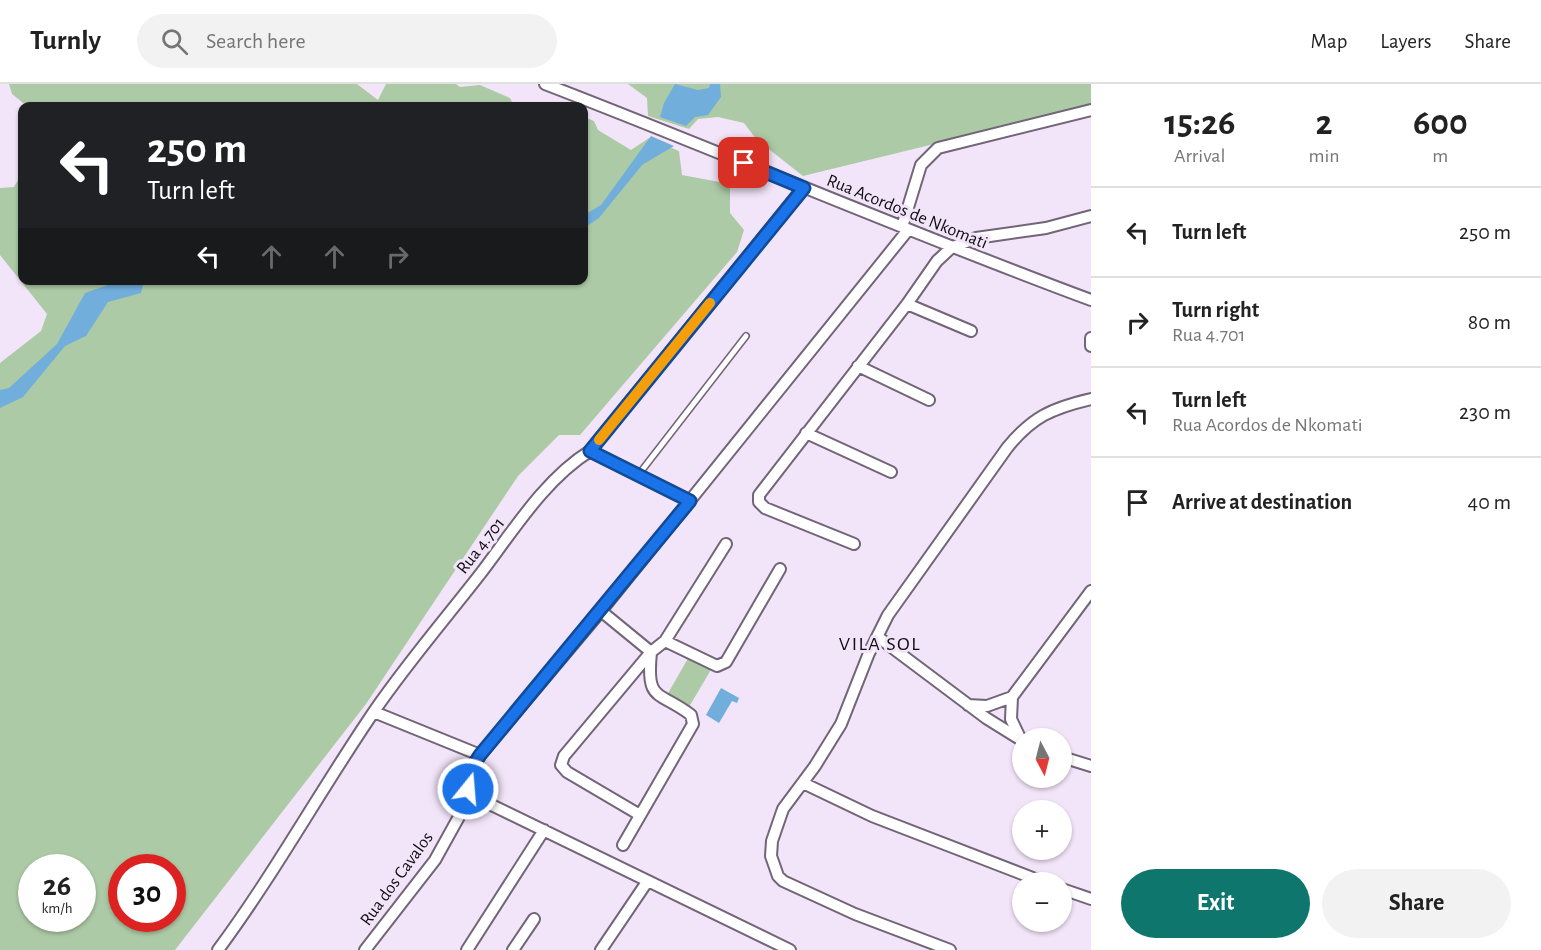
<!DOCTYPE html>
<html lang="en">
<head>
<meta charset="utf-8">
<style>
	:root { --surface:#fff; --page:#f2f2f2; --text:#222; --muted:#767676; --line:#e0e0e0; --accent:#0f766e }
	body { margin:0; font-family:"Alegreya Sans",sans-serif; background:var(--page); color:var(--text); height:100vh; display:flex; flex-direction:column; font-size:22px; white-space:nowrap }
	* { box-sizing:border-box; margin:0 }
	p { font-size:20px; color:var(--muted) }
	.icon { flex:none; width:33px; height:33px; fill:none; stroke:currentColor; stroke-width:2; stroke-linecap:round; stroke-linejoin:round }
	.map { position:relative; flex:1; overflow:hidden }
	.details { display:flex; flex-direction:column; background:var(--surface); width:450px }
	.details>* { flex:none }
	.banner { position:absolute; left:18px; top:18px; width:570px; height:183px; border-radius:12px; box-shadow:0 2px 4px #0004; background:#202124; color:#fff; overflow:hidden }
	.needle { width:39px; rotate:173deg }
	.controls { position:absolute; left:1012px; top:644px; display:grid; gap:12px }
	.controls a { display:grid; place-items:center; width:60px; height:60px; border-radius:50%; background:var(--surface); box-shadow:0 2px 4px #0004; font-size:30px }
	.speed { position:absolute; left:18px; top:770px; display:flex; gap:12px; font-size:30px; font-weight:700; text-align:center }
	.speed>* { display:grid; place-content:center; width:78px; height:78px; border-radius:50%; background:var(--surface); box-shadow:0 2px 4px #0004; line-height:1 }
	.speed small { font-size:15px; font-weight:400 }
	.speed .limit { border:9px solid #d22; background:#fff; color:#111 }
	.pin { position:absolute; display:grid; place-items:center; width:51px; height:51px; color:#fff; margin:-26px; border-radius:12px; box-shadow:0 3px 9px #0006 }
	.me { position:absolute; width:66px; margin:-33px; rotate:17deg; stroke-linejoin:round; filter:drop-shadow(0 0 4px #0008) }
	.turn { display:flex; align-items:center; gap:21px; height:126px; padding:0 30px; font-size:27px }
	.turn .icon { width:78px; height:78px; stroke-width:2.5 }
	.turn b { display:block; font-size:42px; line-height:51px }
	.lanes { display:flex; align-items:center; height:57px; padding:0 30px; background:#0003; justify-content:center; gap:30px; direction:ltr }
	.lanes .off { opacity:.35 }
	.eta { display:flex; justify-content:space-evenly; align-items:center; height:102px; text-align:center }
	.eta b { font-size:36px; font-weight:600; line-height:42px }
	.cta { display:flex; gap:12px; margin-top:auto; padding:12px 30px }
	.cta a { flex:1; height:69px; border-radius:36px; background:var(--accent); color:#fff; font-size:24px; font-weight:600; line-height:69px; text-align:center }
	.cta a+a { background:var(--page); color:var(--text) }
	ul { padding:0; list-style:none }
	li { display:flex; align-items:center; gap:18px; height:90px; padding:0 30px; border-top:2px solid var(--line) }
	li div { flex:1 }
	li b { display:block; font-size:22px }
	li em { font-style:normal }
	header { display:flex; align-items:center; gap:36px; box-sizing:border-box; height:84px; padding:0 30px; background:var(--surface); border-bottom:2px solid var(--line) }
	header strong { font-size:28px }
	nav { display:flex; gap:33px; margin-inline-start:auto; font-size:21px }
	.search { width:420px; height:54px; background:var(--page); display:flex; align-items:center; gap:15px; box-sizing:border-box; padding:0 21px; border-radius:33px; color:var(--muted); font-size:22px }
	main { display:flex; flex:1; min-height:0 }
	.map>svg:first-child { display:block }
	.green { fill:#adcaa6; fill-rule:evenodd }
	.water { fill:#71aedb }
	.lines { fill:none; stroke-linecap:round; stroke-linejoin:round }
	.lane-casing { stroke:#716577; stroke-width:8 }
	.street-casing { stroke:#716577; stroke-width:14 }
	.lane { stroke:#fff; stroke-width:5 }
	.street { stroke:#fff; stroke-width:10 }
	.route-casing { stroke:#114b97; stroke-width:15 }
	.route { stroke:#1a73e8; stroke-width:10 }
	.slow { stroke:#f59e0b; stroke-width:10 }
	.labels { text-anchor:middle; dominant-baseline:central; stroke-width:6; stroke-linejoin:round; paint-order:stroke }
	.street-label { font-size:18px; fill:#110d13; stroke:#f3e5f9 }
	.neighbourhood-label { font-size:20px; letter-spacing:1.5px; fill:#110d13; stroke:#f3e5f9 }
</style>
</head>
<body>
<header>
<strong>Turnly</strong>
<div class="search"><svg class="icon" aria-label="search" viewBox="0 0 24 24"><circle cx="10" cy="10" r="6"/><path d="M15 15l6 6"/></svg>Search here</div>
<nav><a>Map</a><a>Layers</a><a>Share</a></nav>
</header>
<main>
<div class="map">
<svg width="1091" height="866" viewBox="0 0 1091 866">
	<rect width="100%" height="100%" fill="#f3e5f9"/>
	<!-- green -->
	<path class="green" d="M9,0H357L378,16L386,0H456L460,3L480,1L510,14L514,22H27L12,10Z
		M628,0H1091V28L930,61L803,92L756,55L744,39L718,33L698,35L689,45L648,32L647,14Z
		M584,33L594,37L598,46L631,66L649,54L679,67L682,91L730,100V129L744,146L737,168L580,351H559L518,392L366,620L175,866H0V279L41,247L47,230L0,171V104L14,103L22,89V196H584ZM32,783H82V834H32ZM122,783H172V834H122Z
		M690,571L712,584L689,623L667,611Z"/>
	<!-- water -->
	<path class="water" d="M675,0L698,6L709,4L710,0H720L721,13L708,31L695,33L686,42L660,33L664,19Z
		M651,52L674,62L642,81L599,134L584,144V131L601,121Z
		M122,196L144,197L141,209L108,218L86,252L65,262L23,313L0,324V306L9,304L57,260L85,209Z
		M721,604L739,614L737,619L732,617L719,639L706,631Z"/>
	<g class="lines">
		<defs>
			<path id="lane" d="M639,390L746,252"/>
			<path id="street" d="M545,0C727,70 907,148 1091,216
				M902,143L921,81L938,64L1091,26
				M907,220L971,247
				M1091,254V262
				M858,282L929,316
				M806,349L891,388
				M590,367L690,417
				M854,460L765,424L759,418V411L907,220L937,177L951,164L976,154L1046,144L1091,132
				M601,527L651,568
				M878,553L986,634L1023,657
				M665,557L726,460
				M1012,613L1011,635L1021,656
				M968,621L987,622L1012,613L1091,507
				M374,628L480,671
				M1062,673L1091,682
				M803,699L872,732L1043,798
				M640,731L567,688L561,681L564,672L651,568L665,557L717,582L726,578L780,485
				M623,761L693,640L691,631C658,606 646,619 651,568
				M1062,805L1091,815
				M218,866C275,789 321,705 375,626C408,578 446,534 481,489C513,447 545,395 590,367L803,104
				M365,866L435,776L471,711
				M467,866L544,746
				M513,866L534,835
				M601,866L647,798
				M790,866L471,711C462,695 471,685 480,671L601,527L908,146
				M950,866L855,830L783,797L778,792L771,772L772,757L783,725L815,682L841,640L869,569L888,531L1007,364C1032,333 1052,324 1091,315"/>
		</defs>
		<!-- lane casing -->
		<use href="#lane" class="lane-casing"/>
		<!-- street casing -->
		<use href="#street" class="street-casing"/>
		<!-- lane -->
		<use href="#lane" class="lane"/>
		<!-- street -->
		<use href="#street" class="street"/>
	</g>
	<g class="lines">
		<defs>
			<path id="route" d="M468,705V690L480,671L690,417L590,367L804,104L744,79"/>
		</defs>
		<!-- route casing -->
		<use href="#route" class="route-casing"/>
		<!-- route -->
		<use href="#route" class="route"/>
		<!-- slow -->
		<path class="slow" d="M599,356L710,219"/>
	</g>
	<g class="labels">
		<!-- street labels -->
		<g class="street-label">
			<text transform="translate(907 128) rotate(22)">Rua Acordos de Nkomati</text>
			<text transform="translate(481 462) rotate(-52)">Rua 4.701</text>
			<text transform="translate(397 795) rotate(-54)">Rua dos Cavalos</text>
		</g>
		<!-- neighbourhood labels -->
		<g class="neighbourhood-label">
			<text x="880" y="560">VILA SOL</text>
		</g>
	</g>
</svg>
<div class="controls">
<a><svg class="needle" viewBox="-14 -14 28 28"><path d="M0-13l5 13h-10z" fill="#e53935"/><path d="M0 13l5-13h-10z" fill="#767676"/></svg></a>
<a>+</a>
<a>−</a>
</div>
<div class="speed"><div>26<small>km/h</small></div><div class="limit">30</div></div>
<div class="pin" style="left:744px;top:79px;background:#d93025"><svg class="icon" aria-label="arrive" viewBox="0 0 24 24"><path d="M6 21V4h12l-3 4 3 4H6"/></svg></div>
<svg class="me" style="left:468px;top:705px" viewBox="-20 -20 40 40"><circle r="17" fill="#1a73e8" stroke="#fff" stroke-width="3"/><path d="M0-11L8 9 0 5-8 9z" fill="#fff"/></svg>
<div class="banner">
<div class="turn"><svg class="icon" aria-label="left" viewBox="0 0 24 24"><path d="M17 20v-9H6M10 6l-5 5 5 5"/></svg><div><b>250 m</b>Turn left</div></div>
<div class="lanes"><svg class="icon" aria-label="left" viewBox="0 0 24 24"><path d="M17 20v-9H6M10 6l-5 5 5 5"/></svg><svg class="icon off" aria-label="ahead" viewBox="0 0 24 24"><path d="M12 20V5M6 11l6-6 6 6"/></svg><svg class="icon off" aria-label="ahead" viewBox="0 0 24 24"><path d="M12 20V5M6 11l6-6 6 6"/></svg><svg class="icon off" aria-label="right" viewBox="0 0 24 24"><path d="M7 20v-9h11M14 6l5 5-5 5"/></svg></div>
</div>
</div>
<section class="details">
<div class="eta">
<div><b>15:26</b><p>Arrival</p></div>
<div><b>2</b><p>min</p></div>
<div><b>600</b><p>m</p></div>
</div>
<ul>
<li><svg class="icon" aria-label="left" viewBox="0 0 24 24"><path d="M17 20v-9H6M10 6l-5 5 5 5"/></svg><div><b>Turn left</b></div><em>250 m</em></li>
<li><svg class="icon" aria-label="right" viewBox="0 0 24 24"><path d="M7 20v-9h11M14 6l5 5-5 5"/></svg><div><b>Turn right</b><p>Rua 4.701</p></div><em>80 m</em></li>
<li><svg class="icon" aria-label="left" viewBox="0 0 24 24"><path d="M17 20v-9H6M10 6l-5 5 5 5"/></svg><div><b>Turn left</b><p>Rua Acordos de Nkomati</p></div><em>230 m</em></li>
<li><svg class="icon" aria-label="arrive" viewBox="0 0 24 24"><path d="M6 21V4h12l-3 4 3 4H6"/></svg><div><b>Arrive at destination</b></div><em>40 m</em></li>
</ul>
<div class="cta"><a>Exit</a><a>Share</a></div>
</section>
</main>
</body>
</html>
